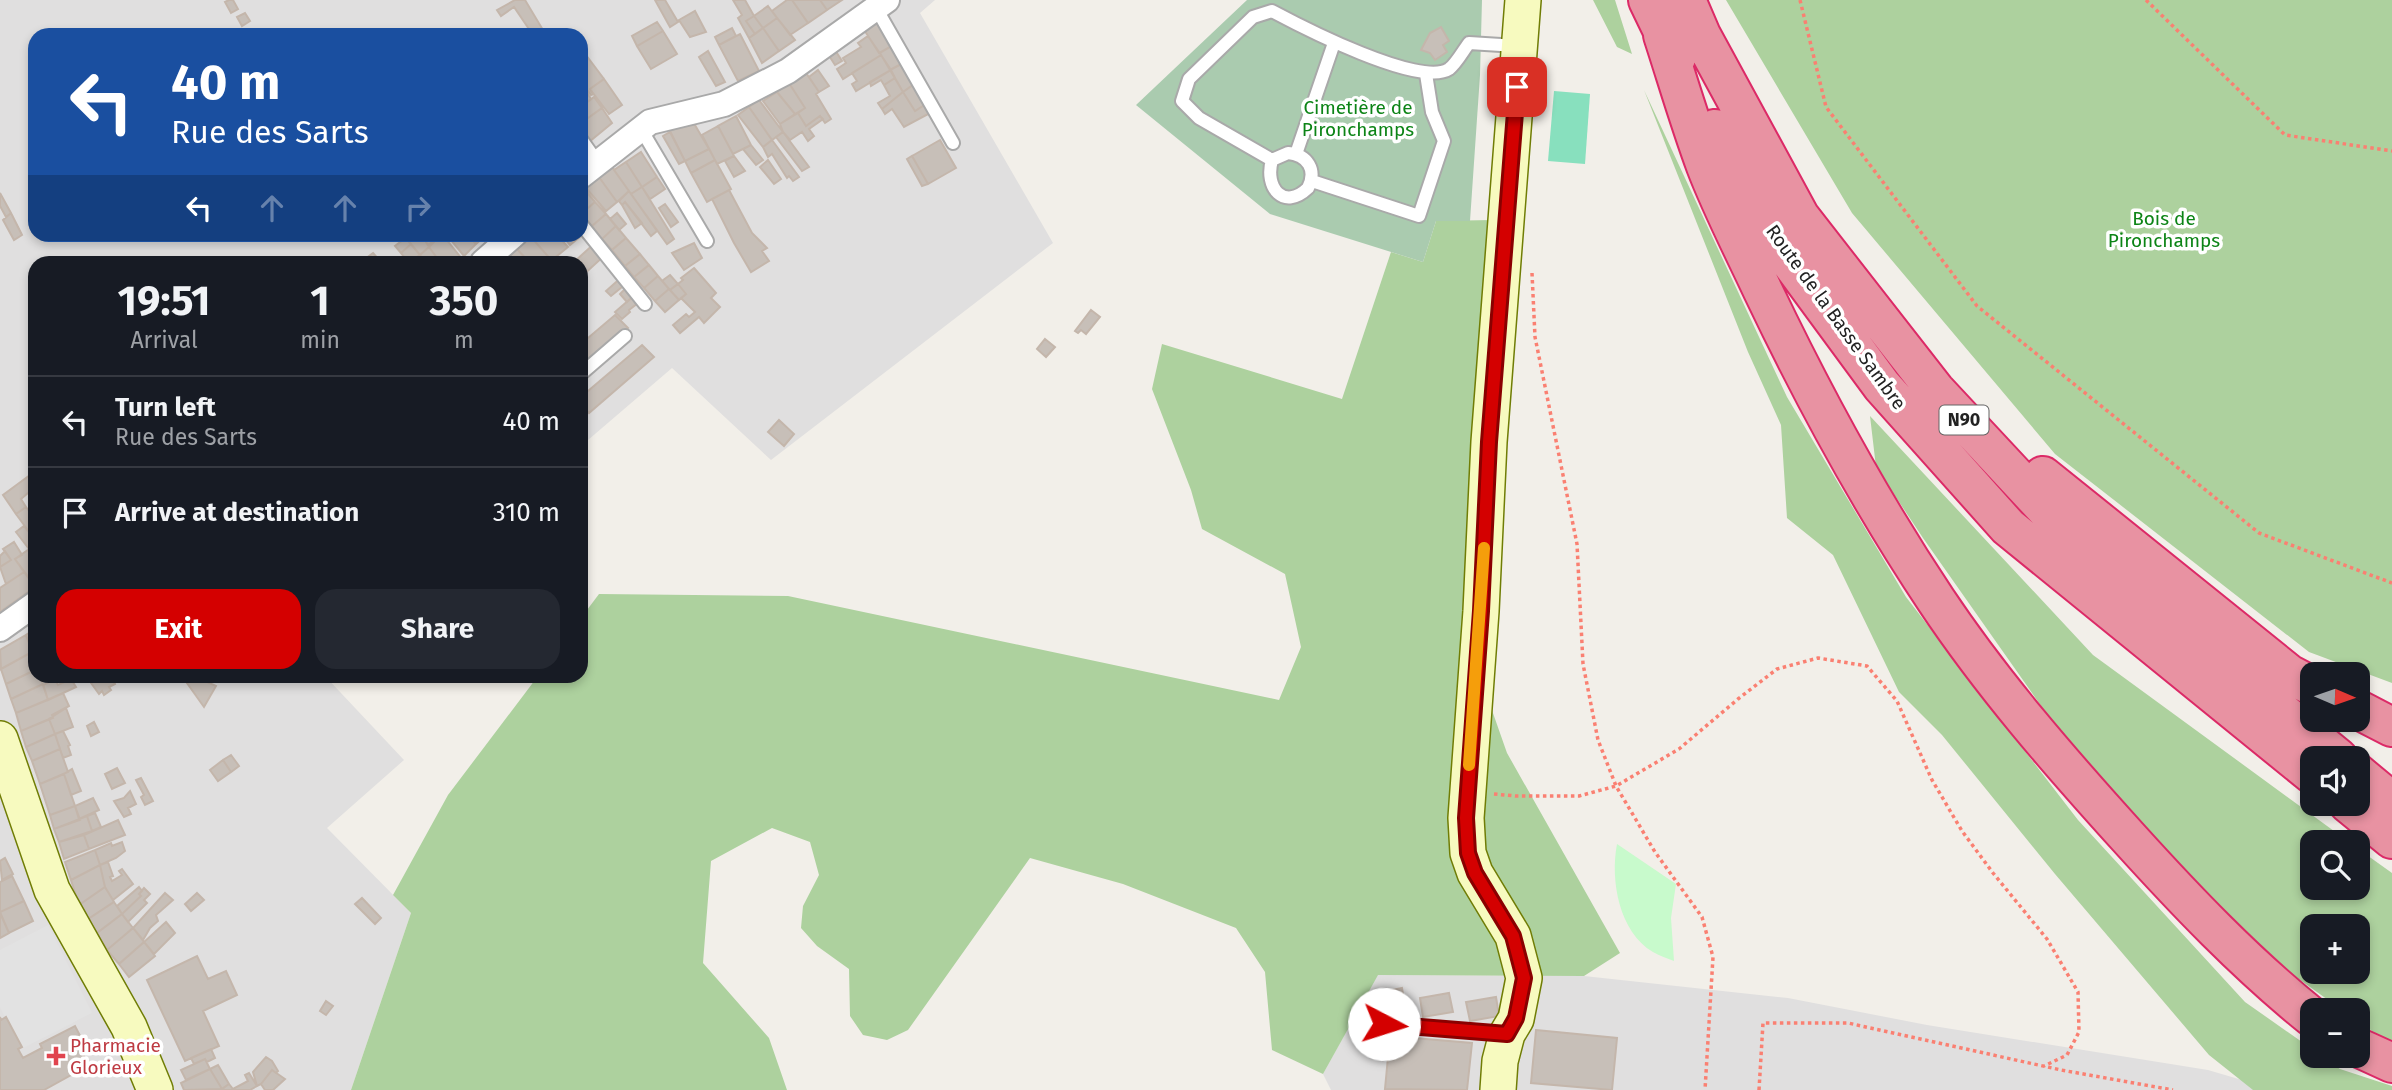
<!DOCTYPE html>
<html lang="en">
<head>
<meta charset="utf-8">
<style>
	:root { --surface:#171b24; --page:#242831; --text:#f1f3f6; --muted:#9ea1a6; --line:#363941; --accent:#d40000 }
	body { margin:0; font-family:"Fira Sans",sans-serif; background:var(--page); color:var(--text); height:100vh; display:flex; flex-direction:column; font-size:26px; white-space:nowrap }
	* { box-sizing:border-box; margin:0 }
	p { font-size:23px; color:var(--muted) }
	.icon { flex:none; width:38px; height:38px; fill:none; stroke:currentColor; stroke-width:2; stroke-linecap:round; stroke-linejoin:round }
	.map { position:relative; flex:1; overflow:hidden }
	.sheet { position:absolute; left:28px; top:256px; width:560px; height:427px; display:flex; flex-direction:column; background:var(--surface); border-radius:21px; box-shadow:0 4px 10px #0003 }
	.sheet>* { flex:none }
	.hud { position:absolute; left:28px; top:28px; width:560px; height:214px; border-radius:21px; box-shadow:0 4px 10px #0003; background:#1a4fa0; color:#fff; overflow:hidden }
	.needle { width:46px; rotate:92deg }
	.controls { position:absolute; left:2300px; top:662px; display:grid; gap:14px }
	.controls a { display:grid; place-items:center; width:70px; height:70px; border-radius:14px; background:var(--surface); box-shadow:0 4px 10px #0003; font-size:35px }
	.pin { position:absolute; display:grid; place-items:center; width:60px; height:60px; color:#fff; margin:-30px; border-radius:14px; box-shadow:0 4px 10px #0006 }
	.me { position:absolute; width:77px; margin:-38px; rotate:95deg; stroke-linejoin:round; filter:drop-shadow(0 0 5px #0008) }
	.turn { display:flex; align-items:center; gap:24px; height:147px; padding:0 28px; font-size:32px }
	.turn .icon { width:91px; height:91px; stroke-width:2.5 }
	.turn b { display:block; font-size:49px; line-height:60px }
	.lanes { display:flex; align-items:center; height:66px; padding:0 28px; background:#0003; justify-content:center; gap:35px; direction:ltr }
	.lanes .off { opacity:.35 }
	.eta { display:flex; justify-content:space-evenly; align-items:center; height:119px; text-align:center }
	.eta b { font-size:42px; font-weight:700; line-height:49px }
	.cta { display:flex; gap:14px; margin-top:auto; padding:14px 28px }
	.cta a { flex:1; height:80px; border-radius:21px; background:var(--accent); color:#fff; font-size:28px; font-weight:700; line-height:80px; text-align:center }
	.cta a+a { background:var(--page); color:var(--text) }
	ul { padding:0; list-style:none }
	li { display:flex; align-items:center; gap:21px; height:91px; padding:0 28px; border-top:2px solid var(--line) }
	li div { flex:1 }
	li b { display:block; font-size:26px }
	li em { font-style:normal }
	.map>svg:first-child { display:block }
	.residential { fill:#e0dfdf; fill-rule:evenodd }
	.forest { fill:#add19e; fill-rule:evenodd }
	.cemetery { fill:#aacbaf }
	.park { fill:#c8facc }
	.pitch { fill:#88e0be }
	.parking { fill:#e2e2e2 }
	.building { fill:#c7bfb8; stroke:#c4b6ab; stroke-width:2 }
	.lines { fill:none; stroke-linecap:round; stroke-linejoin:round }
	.lane-casing { stroke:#a9a9a9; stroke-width:16 }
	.street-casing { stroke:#a9a9a9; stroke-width:28 }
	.secondary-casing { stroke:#707d05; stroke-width:38 }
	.highway-casing { stroke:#dc2a67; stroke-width:42 }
	.path { stroke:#fa8072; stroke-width:3.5; stroke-dasharray:3.5 3.5; stroke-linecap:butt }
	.lane { stroke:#fff; stroke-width:12 }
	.street { stroke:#fff; stroke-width:24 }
	.secondary { stroke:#f7fabf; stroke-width:35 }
	.highway { stroke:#e892a2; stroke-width:38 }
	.route-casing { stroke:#8a0000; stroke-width:18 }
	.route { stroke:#d40000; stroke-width:12 }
	.slow { stroke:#f59e0b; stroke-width:12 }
	.health-dot { fill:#e0444e; stroke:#fff; stroke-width:2.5 }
	.labels { text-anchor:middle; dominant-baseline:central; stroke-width:7; stroke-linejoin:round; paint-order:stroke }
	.shield { fill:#fff; stroke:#646464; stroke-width:2 }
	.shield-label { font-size:18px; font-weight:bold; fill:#222 }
	.park-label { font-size:19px; fill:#0c8416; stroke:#fff }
	.street-label { font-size:19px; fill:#222; stroke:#fff }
	.health-label { font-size:19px; fill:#be3a42; stroke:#fff; text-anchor:start }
</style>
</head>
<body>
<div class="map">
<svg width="2392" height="1090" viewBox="0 0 2392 1090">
	<rect width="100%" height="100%" fill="#f2efe9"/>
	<!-- residential -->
	<path class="residential" d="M0,0H935L920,13L1053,243L771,460L672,368L581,446V262H35V676H325L404,760L327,828L411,913L351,1090H0ZM35,35H581V234H35Z
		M1377,975L1584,976L1788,998L1927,1025L2208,1070L2276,1090H1331L1323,1074Z"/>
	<!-- forest -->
	<path class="forest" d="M1593,0H1615L1632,54L1617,47Z
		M1726,0H2392V683L2309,652L2055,454L1852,213Z
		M1644,90L1787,397L1906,597L2078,820L2245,1002L2312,1049V1055H2320L2340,1069L2392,1086V1090H2253L2209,1055L2055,874L1942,735L1899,692L1833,555L1787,518L1781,425L1748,352Z
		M1493,220L1468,642L1507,753L1620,953L1584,976L1378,975L1323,1074L1272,1050L1265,972L1236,928L1123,884L1030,858L908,1030L887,1040L863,1035L850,1016L849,969L817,946L801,928L803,906L819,875L810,842L772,828L711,861L703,963L769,1038L787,1090H351L411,913L393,895L448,795L538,676H581V618L599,594L788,596L1279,700L1301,647L1285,574L1202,529L1191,490L1152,389L1162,344L1342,399L1391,252L1423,262L1436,221Z
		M1870,416L2093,655L2349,842H2312V887H2357V848L2392,873V1044L2357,1021V1010H2342L2260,951L2070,747L1923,538L1876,467ZM2312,926H2357V971H2312Z"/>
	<!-- cemetery -->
	<path class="cemetery" d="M1247,0H1482L1480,75L1470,221H1436L1423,262L1270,214L1136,105Z"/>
	<!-- park -->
	<path class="park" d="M1617,844L1676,884L1671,918L1674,961C1667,958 1660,956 1653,952C1619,932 1610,880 1617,844Z"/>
	<!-- pitch -->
	<path class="pitch" d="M1554,91L1590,94L1585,164L1548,161Z"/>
	<!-- parking -->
	<path class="parking" d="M48,925L92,1013L21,1049L0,1007V950Z"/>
	<!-- building -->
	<path class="building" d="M229,0H233L238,9L231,13L225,2Z
		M515,0H525L543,30L533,35L514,7L501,16L497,10Z
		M655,0H665L678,22L670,27Z
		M733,0H745L754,16L746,21L755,34L749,38L738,18L742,15Z
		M787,0H792L808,23L790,35L772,11Z
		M792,0H820L827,10L808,23Z
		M820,0H842L827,10Z
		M768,6L777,18L763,28L754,16Z
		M695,11L706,32L690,37L679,20Z
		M245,13L250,21L242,26L237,17Z
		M754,16L763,28L755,34L746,21Z
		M777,18L795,40L779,51L763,28Z
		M874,21L879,22L893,45L879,53L863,28Z
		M657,22L663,31L637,46L632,36Z
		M1441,27L1449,41L1443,45L1447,52L1435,60L1430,53L1421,50L1430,33Z
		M732,28L736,36L719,45L715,37Z
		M763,28L779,51L762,63L749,38Z
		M663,31L677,54L651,69L637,46Z
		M740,34L759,71L738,81L719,45Z
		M868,36L881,55L843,79L837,69L846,63L843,58L861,47L858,43Z
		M895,44L905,62L890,70L880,53Z
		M835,50L842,61L835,65L828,54Z
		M583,51L604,79L590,89L593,94L591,95L581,81Z
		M708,51L725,82L716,86L699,57Z
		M881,55L891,70L856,91L852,84L857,81L852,73Z
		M905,62L917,82L903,92L890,70Z
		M818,70L829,86L819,92L809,77Z
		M891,70L895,78L884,85L881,80L871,86L870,82Z
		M806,73L819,92L816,94L831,119L825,123L820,116L806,126L798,113L805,108L789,83Z
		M895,78L903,92L882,109L878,103L890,96L884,85Z
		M604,79L622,105L609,114L590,89Z
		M917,82L929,102L915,111L903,92Z
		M789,83L805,108L795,114L777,92Z
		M584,88L591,99L581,107V90Z
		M777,92L795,114L780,124L763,101Z
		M903,92L915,111L929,102L932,112L904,127L892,109L885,114L882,109Z
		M594,97L602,108L581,123V107Z
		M759,100L783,132L772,140L749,107Z
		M749,107L772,140L763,147L738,115Z
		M602,108L612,123L589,142L581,130V123Z
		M798,113L806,126L820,116L823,119L809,129L814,136L808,141L802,132L790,140L783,132L780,124Z
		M736,116L751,145L733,154L718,126Z
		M692,120L709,149L685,161L670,131Z
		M718,126L734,156L717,164L702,135Z
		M670,132L685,161L679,164L663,136Z
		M783,132L809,167L802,171L776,137Z
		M772,140L799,177L793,181L789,176L787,178L772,154L768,157L763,147Z
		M940,140L956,168L928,184L912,156Z
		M751,145L763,160L756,165L743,149Z
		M709,149L715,160L691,173L685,161Z
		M641,152L657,177L642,187L626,162Z
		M734,156L745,171L734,177L725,161Z
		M912,156L928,184L922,186L907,159Z
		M715,160L731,189L707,202L691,173Z
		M768,160L781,179L774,184L760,167Z
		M626,162L642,187L631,194L614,170Z
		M612,167L629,191L617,202L599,177Z
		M599,177L617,202L606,211L586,188Z
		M657,177L665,189L650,199L642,187Z
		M642,187L674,239L667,244L631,194Z
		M585,190L595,202L581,214V193Z
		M729,190L752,233L767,248L762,251L769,261L751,272L734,243L712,199Z
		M629,191L657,231L651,236L625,202L622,205L619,201Z
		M0,193L11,213L6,217L0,206Z
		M595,202L606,214L592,226L581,214Z
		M625,202L642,223L635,228L622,205Z
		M665,204L678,222L671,227L659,208Z
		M11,213L22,235L14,240L3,220Z
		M617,213L626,224L619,230L610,219Z
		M606,214L616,226L602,239L592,226Z
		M616,226L626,238L612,250L602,239Z
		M411,234H418L409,242L411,244L401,253L395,246Z
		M418,234H421L429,247L420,255L409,242Z
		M421,234H436L438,238L428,245Z
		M442,234L462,259L457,262H440L429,247Z
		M446,234H467L476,244L464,256Z
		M467,234H487L476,244Z
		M534,234H556L568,247L557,256L560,258L556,262H553L531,237Z
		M561,234H580L581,236L570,245Z
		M531,237L552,261L551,262H529L517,249Z
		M626,238L640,254L625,266L612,250Z
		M595,243L605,255L581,277V262H574Z
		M694,243L702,258L684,270L672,253Z
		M411,244L420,255L408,262L401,253Z
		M429,247L440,262H425L420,255Z
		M517,249L529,262H507L505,260Z
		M373,253L381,262H368L365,259Z
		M640,254L649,265L634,277L625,266Z
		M649,265L658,276L644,288L634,277Z
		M694,268L716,293L711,298L720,307L704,323L699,317L680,333L673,325L686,314L689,317L695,312L681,298L686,294L678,284L683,280L681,278Z
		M670,275L678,284L670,290L662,281Z
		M623,276L628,282L611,296L606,291Z
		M658,276L669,289L655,301L644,288Z
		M630,284L637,293L627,302L620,294Z
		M678,284L686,294L679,300L670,290Z
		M669,289L679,300L665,312L655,301Z
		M637,293L642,300L629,310L630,312L622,319L615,312Z
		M1091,310L1100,317L1086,334L1081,330L1078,333L1075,331Z
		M615,315L628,328L581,369V344Z
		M1045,339L1055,347L1046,357L1037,349Z
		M642,345L654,357L589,413L581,404V397Z
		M779,420L794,434L784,446L768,432Z
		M30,475L35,487L21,499L26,507L16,514L3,495Z
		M26,507L35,519V540L16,514Z
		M24,526L35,540V545L29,549L16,532Z
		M14,542L22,555L15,559L24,572L6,584L0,567L11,560L3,549Z
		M28,550L35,561V586L15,559Z
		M5,551L11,560L0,567V556Z
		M24,572L35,587L0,612V588Z
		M35,629V650L32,652L26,635Z
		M26,635L32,652L1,669L0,650Z
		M32,652L35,670L6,684L1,669Z
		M35,670V676H40L43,684L11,699L6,684Z
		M86,676H111L115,684L109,687L111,690L104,695L102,691L99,694Z
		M182,676H206L209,680L207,682L216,686L204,707Z
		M55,679L58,685L71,679L76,687L48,700L43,685Z
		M43,684L48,700L16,713L11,699Z
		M63,693L69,706L52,715L53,718L21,731L16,713Z
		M66,708L73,727L55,734L49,719Z
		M49,719L55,734L26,747L21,731Z
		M94,722L99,732L91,736L87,726Z
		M63,731L70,745L68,746L71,755L63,758L55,734Z
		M55,734L60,749L32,761L26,747Z
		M60,749L68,772L40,784L32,761Z
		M231,755L239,766L231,772L223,760Z
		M223,760L231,772L218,781L210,770Z
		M117,768L125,783L112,789L105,774Z
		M72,769L81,791L71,795L64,774Z
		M64,774L75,806L50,815L40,784Z
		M141,778L153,801L145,805L141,797L144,795L136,780Z
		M130,791L136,804L128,808L131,814L124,817L114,801L124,798Z
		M93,798L99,810L79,819L75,806Z
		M75,806L80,820L54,829L50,815Z
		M95,813L101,827L92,831L87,816Z
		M87,816L92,831L59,842L54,829Z
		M118,820L125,835L89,849L84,835Z
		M84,835L89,849L64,859L59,842Z
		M122,842L125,851L116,858L100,865L95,850L111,843L112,846Z
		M95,850L100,865L71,880L65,862Z
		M5,858L13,874L2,880L0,861Z
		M108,862L113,876L110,877L112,881L122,875L119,871L122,869L133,884L113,900L105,887L100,865Z
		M100,865L105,887L79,905L71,880Z
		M12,876L24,901L0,912V882Z
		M105,887L114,902L88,919L79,905Z
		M139,887L142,891L139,894L141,896L122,914L117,906Z
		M144,888L150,894L144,900L147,903L128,922L122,914L141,896L139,894Z
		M165,893L173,900L156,915L158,921L150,928L143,940L133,928Z
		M197,893L204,900L191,911L185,904Z
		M362,898L381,918L375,924L355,904Z
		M24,901L33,921L9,933L0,912Z
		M114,902L122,914L97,933L88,919Z
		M0,913L9,933L0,938Z
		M122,914L133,928L107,950L97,933Z
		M166,922L175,933L154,954L144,942Z
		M133,928L144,942L119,964L107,950Z
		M144,942L155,956L129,977L119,964Z
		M197,956L208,979L226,971L237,995L203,1011L219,1046L185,1061L147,980Z
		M1402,988L1405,1007L1376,1013L1373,994Z
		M1449,993L1453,1012L1423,1017L1420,998Z
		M1496,997L1499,1016L1470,1021L1466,1002Z
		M326,1001L333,1006L326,1015L320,1011Z
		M0,1017L1,1020L6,1017L22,1047L18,1049L23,1058L42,1048L40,1044L75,1026L88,1051L83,1054L89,1065L44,1090H0Z
		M1536,1030L1617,1038L1612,1090L1531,1083Z
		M1390,1036L1472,1043L1467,1090L1385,1089Z
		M211,1049L215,1058L207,1062L205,1059L194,1064L191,1058Z
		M266,1057L272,1061L278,1071L276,1073L272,1070L261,1084L257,1086L253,1072Z
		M205,1059L210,1069L186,1080L181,1070Z
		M218,1065L229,1084L222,1089L210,1069Z
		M210,1069L222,1089L184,1090L181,1083Z
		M272,1070L285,1079L273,1090H265L261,1084Z
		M249,1073L257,1086L250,1090H224L223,1088L229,1084L233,1089L248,1081L245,1075Z"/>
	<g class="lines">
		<defs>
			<path id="lane" d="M876,8L953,143
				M641,129L707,241
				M581,139L598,163
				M1288,153C1308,155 1317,170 1308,188C1284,211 1264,188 1272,160Z
				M1296,154L1334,43
				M1272,160L1199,118L1182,101L1189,79L1253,17L1272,11C1302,27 1420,88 1449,69C1456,64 1463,51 1469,43L1517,46
				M1312,181L1419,216L1444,141L1432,112L1426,74
				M581,224L645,304
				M581,374L625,336
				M1384,1024L1504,1034"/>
			<path id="street" d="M581,176L650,122L724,104L788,71L887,0
				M483,262L515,234
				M0,629L35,604"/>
			<path id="secondary" d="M0,739L52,890L129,1027L155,1090
				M1498,1090L1500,1061L1507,1034L1516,1019L1524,978L1513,936L1475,873L1468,853L1466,818L1481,611L1489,442L1523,0"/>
			<path id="highway" d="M1648,0L1676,58
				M1686,0L1701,35L1800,217L1935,390L2086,552L2338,758
				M1663,35C1677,78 1690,123 1706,166C1722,208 1744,250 1763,291C1814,398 1870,501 1936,600C1992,684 2060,762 2128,837C2185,900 2245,963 2312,1017
				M1715,129L1776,242L1882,386L2008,527L2312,774
				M2043,476L2289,674L2312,686
				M2357,709L2392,727
				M2357,773L2392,802
				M2348,803L2392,839
				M2357,1047L2392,1063"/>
		</defs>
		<!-- lane casing -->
		<use href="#lane" class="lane-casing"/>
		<!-- street casing -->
		<use href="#street" class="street-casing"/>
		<!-- secondary casing -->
		<use href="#secondary" class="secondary-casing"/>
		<!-- highway casing -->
		<use href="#highway" class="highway-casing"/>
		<!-- path -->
		<path class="path" d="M1800,0L1826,107L1977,306L2259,533L2392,583
			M2146,0L2285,135L2392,151
			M1532,273L1535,337L1577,544L1583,664L1598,740L1616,786L1655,852L1702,917L1713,957L1705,1090
			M1494,794L1516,796H1579L1616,786L1679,749L1738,699L1777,669L1818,658L1867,666L1897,701L1932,780L1962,831L1993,873L2047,939L2078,992L2079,1032L2067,1055L2044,1066
			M1759,1090L1763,1023H1848L2061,1070L2173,1090"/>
		<!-- lane -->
		<use href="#lane" class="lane"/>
		<!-- street -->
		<use href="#street" class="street"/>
		<!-- secondary -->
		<use href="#secondary" class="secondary"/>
		<!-- highway -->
		<use href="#highway" class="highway"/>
	</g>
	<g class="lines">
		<defs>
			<path id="route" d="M1384,1024L1507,1034L1516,1018L1524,978L1513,936L1475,873L1468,853L1466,818L1481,611L1489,442L1517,87"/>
		</defs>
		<!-- route casing -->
		<use href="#route" class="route-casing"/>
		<!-- route -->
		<use href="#route" class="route"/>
		<!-- slow -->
		<path class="slow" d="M1469,765L1484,548"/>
	</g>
	<!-- markers -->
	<path class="health-dot" d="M52.5 1045.5h7v7h7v7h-7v7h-7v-7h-7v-7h7z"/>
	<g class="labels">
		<!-- shield labels -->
		<rect class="shield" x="1939.5" y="405.5" width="49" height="29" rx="5"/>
		<g class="shield-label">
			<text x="1964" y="420">N90</text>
		</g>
		<!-- park labels -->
		<g class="park-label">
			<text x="1358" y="107">Cimetière de<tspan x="1358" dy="22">Pironchamps</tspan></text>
			<text x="2164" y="218">Bois de<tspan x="2164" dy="22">Pironchamps</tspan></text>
		</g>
		<!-- street labels -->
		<g class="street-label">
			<text transform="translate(1836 317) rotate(54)">Route de la Basse Sambre</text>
		</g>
		<!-- health labels -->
		<g class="health-label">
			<text x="70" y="1045">Pharmacie<tspan x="70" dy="22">Glorieux</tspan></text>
		</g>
	</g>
</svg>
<div class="controls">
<a><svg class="needle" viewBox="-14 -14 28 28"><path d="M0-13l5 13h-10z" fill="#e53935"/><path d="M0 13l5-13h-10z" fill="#9ea1a6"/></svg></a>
<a><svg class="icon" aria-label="sound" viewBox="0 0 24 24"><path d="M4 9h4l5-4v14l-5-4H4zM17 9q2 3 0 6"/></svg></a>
<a><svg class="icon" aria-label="search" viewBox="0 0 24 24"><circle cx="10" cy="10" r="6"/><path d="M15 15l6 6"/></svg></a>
<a>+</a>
<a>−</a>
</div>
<div class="pin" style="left:1517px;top:87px;background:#d93025"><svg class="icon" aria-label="arrive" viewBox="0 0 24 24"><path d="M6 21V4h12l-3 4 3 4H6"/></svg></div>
<svg class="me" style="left:1384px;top:1024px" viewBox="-20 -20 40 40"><circle r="19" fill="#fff"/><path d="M0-13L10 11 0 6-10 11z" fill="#d40000"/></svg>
<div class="hud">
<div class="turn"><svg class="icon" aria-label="left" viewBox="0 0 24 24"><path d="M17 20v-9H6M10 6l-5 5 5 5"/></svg><div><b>40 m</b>Rue des Sarts</div></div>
<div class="lanes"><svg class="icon" aria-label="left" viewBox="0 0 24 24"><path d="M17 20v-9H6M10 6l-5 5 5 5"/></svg><svg class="icon off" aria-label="ahead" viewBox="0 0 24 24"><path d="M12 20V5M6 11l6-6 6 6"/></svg><svg class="icon off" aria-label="ahead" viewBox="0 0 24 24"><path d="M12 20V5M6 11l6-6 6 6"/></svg><svg class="icon off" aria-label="right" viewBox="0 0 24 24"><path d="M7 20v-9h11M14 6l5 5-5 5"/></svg></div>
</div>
<section class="sheet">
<div class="eta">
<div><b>19:51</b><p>Arrival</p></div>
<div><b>1</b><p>min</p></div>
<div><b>350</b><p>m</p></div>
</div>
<ul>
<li><svg class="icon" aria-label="left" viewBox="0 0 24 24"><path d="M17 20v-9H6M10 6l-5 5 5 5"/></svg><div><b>Turn left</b><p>Rue des Sarts</p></div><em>40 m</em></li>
<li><svg class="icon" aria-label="arrive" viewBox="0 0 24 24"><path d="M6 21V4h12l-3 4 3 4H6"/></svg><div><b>Arrive at destination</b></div><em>310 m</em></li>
</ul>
<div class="cta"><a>Exit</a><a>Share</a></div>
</section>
</div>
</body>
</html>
